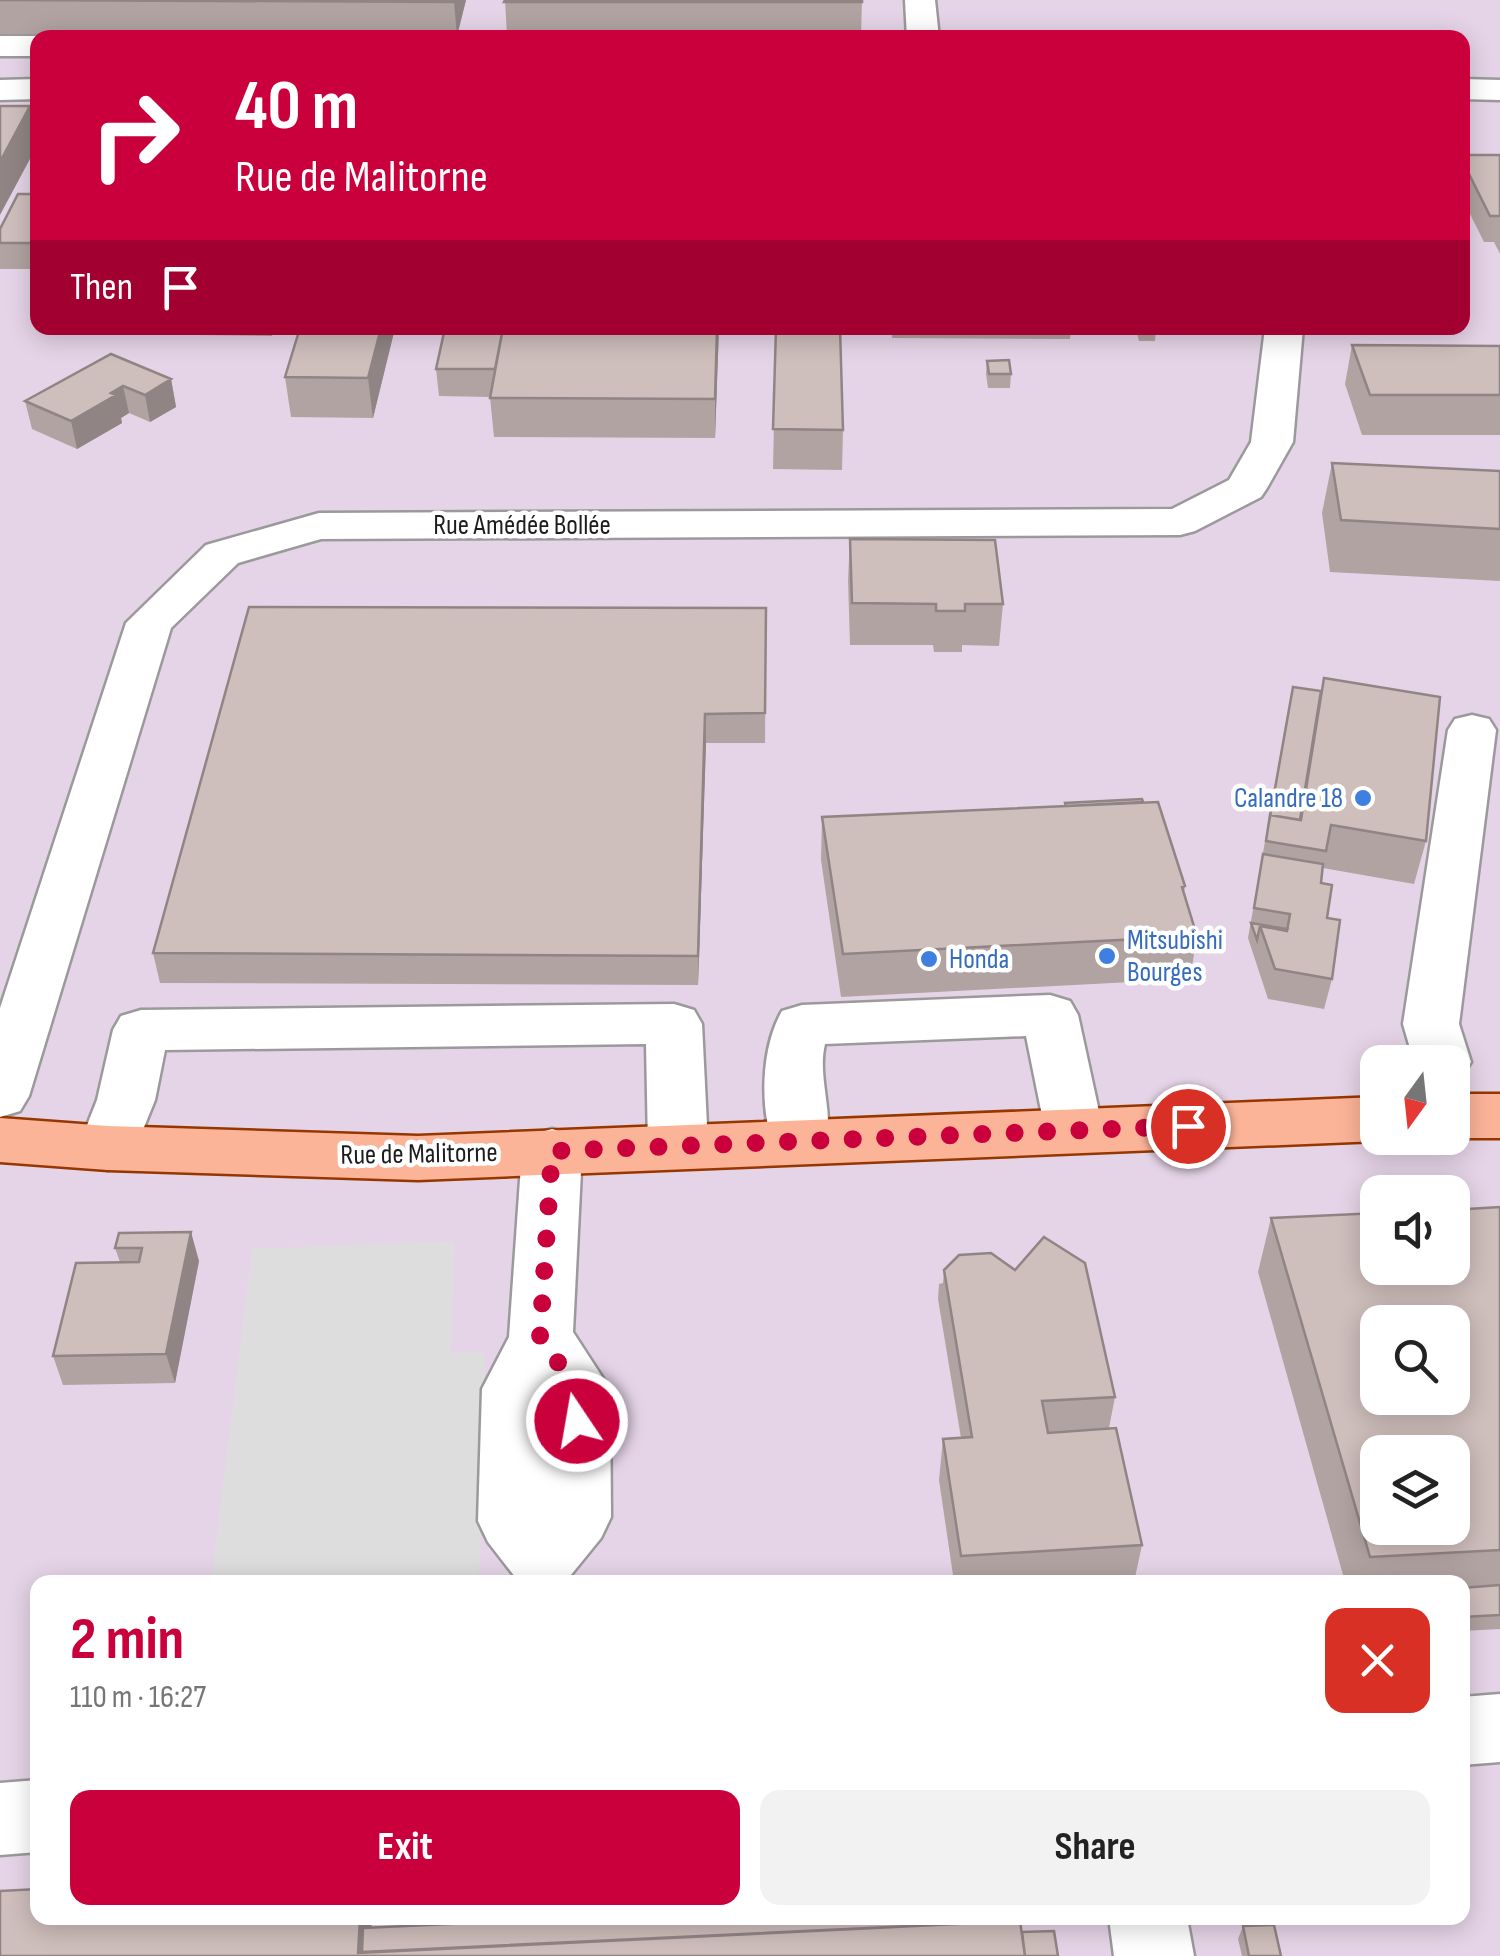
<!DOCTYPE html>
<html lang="en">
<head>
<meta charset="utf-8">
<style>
	:root { --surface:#fff; --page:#f2f2f2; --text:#222; --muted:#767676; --accent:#ca003d }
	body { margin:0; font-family:"Sofia Sans Condensed",sans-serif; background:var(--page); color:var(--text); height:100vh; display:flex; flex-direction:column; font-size:38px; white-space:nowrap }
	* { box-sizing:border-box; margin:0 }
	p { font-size:32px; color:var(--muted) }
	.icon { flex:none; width:55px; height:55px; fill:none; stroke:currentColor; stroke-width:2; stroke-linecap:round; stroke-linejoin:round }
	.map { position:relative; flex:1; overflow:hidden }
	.drawer { position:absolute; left:30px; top:1575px; width:1440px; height:350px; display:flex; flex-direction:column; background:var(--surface); border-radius:20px; box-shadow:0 5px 25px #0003 }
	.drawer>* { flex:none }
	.guide { position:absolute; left:30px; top:30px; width:1440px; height:305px; border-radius:20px; box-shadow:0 5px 25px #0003; background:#ca003d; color:#fff; overflow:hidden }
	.needle { width:65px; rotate:195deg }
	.fabs { position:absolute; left:1360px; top:1045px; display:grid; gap:20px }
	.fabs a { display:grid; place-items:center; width:110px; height:110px; border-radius:20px; background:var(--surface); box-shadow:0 5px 25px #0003; font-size:50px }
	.pin { position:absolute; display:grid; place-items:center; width:85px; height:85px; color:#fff; margin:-42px; border:5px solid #fff; border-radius:50%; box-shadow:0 2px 10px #0007 }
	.me { position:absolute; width:110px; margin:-55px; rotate:348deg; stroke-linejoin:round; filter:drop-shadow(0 0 8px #0008) }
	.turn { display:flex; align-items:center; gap:35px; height:210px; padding:0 40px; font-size:45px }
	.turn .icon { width:130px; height:130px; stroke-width:2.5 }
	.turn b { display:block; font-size:70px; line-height:85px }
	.then { display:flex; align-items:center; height:95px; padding:0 40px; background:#0003; gap:20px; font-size:38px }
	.round { display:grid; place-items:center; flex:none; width:105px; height:105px; border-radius:20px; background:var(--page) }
	.overview { display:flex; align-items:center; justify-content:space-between; height:170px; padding:0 40px }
	h1 { font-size:60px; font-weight:700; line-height:75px; color:var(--accent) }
	.cta { display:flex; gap:20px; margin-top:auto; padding:20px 40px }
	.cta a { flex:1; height:115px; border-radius:20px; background:var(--accent); color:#fff; font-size:40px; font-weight:700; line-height:115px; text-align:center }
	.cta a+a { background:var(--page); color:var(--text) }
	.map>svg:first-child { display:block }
	.industrial { fill:#e5d4e7; fill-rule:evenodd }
	.parking { fill:#ddd }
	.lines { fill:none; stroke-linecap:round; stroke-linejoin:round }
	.minor-casing { stroke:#9a9a9a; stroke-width:5 }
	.major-casing { stroke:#963700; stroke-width:5 }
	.minor { fill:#fff; fill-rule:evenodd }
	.major { fill:#fcb499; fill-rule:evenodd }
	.wall { fill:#b1a3a2 }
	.shaded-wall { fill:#908584 }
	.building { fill:#cebebc; stroke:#908584; stroke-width:2.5; fill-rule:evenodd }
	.route { stroke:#ca003d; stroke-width:18; stroke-dasharray:0 32.4 }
	.shop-dot { fill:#3f7fe0; stroke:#fff; stroke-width:4 }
	.labels { text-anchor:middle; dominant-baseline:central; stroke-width:9; stroke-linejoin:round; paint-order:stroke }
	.street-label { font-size:28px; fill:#1d1d1d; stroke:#fff }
	.shop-label { font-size:28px; fill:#366cbe; stroke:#fff; text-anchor:start }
</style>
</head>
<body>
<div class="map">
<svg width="1500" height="1956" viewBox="0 0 1500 1956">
	<rect width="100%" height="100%" fill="#eee7e2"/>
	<!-- industrial -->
	<path class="industrial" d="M0,0H1500V1956H0ZM38,38H1462V328H38ZM1378,1062H1452V1138H1378ZM1378,1192H1452V1268H1378ZM1378,1322H1452V1398H1378ZM1378,1452H1452V1528H1378ZM38,1582H1462V1918H38Z"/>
	<!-- parking -->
	<path class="parking" d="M455,1241L451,1353L485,1352L479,1582H211L252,1249Z"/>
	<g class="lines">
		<defs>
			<path id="minor" d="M905,0H935L939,38H907Z
				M0,36H38L42,38H38V56H0Z
				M38,79V99L0,100V80Z
				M1462,79L1500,80V100L1462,99Z
				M1265,328H1303L1293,442L1267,488L1261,497L1195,531L1180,535L321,539L238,563L171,628L29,1096L20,1111L0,1117V1008L126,623L206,545L319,513L1172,509L1229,480L1251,442Z
				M1472,715L1489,719L1496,730L1459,1024L1471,1062L1462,1077L1452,1079V1062H1414L1403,1024L1448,730L1455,719Z
				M1050,995L1070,1001L1078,1015L1103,1130L1095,1145L1074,1152L1053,1145L1045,1130L1026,1036L825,1044C816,1081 839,1123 821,1157L800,1163L779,1157C758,1118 760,1049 782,1011L802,1005Z
				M674,1004L694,1010L702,1024L708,1146L699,1162L678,1168L657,1162L648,1146L646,1044L165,1050L155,1100L129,1164L108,1170L87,1164L78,1148L97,1100L113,1030L121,1016L141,1010Z
				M552,1129L573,1135L582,1151L573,1332L610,1389L611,1517L601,1538L566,1581L519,1582L488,1542L478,1521L482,1389L509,1337L522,1151L531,1135Z
				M1500,1694V1762L1462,1765V1697Z
				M38,1780V1852L0,1855V1783Z
				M1109,1918H1187L1194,1956H1114Z"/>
			<path id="major" d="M1452,1094H1500V1138H1452Z
				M1378,1097V1138H1388L1378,1141L418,1180L108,1170L0,1162V1118L108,1126L418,1136Z"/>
		</defs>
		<!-- minor casing -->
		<use href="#minor" class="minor-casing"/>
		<!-- major casing -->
		<use href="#major" class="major-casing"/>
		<!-- minor -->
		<use href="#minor" class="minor"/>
		<!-- major -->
		<use href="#major" class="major"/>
	</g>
	<!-- wall -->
	<path class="wall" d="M0,0H466L457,36L0,34Z
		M505,0H862L861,36H507Z
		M1462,155H1500V254L1494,242H1484L1462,198Z
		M38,194V269H0V229Z
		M196,328H275L272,336L197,335Z
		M395,328L373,418L291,417L285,377Z
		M445,328H719L715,438L494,437L490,397L439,396L436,369Z
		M776,328L843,430L842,470L773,469Z
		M891,328H1071L1070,339L892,338Z
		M1138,328H1156L1155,341H1139L1137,334Z
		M1352,345L1500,346V435H1362L1345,384Z
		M987,361L1011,374L1010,388H988L986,374Z
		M171,379L176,407L150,422L129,413L121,418L122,423L77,449L32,429L25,401Z
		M1332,463L1500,471V581L1330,572L1322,513Z
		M850,539L1003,604L999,646L962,645V652H934L933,645H850L848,580Z
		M766,608L765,743H706L698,985L160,983L153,953Z
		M1287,716L1426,841L1414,884L1323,868L1321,883L1327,918L1332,979L1324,1009L1268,999L1248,938Z
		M1065,803L1185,886L1184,893L1197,936L1190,979L841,997L821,860L822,817L1064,806Z
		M1500,1207V1629L1462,1631V1582H1345L1258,1272L1271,1218Z
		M119,1233L199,1261L175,1383L63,1385L53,1356L120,1262L115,1248Z
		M944,1270L1115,1397L1109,1428L1142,1545L1134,1582H954L939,1480L943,1439L961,1438L938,1299L939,1284L943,1283Z
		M1243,1926L1281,1956H1242L1238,1939Z"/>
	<!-- shaded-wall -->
	<path class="shaded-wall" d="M455,0H466L457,36L454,2Z
		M30,106L38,144L0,215V162Z
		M381,328H395L373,418L368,378Z
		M717,328H719L715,438V399Z
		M171,379L176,407L150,422L145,395Z
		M123,386L129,413L121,418L122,423L77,449L71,421L111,393Z
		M705,714L706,743L698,985V956Z
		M191,1232L199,1261L175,1383L166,1354Z
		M360,1918H372L370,1956L358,1953Z"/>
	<!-- building -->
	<path class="building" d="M0,0H455L454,2Z
		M505,0H862V2H504Z
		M0,106H30L0,162Z
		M1462,155H1500V216H1490L1462,160Z
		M18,194H38V243H0V229Z
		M300,328H381L368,378L285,377Z
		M445,328H503L495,369H436Z
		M503,328H717L715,399L490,398Z
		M776,328H840L843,430L773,429Z
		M1352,345L1500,346V395H1370Z
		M111,354L171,379L145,395L123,386L111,393L116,395L71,421L25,401Z
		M1009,360L1011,374H989L987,361Z
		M1332,463L1500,471V529L1341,520Z
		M850,539L995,540L1003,604H965V611H936V604L852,603Z
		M249,607L766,608L765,713L705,714L698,956L153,953Z
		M1324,678L1440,697L1426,841L1331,825L1326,851L1266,841L1270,815L1301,820Z
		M1293,687L1321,691L1300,820L1270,815L1268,828Z
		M1142,799L1143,802L1066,806L1065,803Z
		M1158,802L1185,886L1182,887L1197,936L843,954L822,817Z
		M1263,854L1323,864L1321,883L1332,885L1327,918L1340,920L1332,979L1275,969L1260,926L1287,931L1290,914L1254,908Z
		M1251,923L1287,929L1286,930L1260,926L1257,940Z
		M1500,1207V1550L1370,1557L1271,1218L1378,1213V1268H1452V1210ZM1378,1322H1452V1398H1378ZM1378,1452H1452V1528H1378Z
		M191,1232L166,1354L53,1356L76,1263L139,1262L142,1248H115L119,1233Z
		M1044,1237L1085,1263L1115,1397L1042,1401L1048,1433L1116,1428L1142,1545L961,1556L943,1439L972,1437L944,1270L959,1255L991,1253L1015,1270Z
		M1500,1585V1615L1462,1617V1588Z
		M38,1889V1918H360L358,1953L1020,1921L1025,1956H0V1891Z
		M581,1918H1016L1017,1921L362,1952L363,1928Z
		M1274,1925L1281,1956H1249L1243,1926Z
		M1054,1931L1058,1956H1025L1022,1932Z"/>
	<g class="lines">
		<!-- route -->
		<path class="route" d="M577,1421V1389L540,1337L552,1151L1188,1126"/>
	</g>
	<!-- markers -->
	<g class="shop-dot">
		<circle cx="1363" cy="798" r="10"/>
		<circle cx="1107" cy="956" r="10"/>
		<circle cx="929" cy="959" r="10"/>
	</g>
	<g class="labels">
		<!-- street labels -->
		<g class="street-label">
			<text x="522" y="525">Rue Amédée Bollée</text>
			<text transform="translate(419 1154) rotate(-1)">Rue de Malitorne</text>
		</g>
		<!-- shop labels -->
		<g class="shop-label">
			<text x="1343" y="798" text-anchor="end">Calandre 18</text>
			<text x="1127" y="940">Mitsubishi<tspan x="1127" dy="32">Bourges</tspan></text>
			<text x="949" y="959">Honda</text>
		</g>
	</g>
</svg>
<div class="fabs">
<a><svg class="needle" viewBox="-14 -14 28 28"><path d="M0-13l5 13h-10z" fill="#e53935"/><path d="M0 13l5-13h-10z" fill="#767676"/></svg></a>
<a><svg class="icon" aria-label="sound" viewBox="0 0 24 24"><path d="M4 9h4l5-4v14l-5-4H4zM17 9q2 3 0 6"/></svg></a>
<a><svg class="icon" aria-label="search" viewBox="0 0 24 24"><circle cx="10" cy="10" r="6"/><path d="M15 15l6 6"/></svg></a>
<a><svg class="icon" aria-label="layers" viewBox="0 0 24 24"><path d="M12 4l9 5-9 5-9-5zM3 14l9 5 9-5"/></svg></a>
</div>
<div class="pin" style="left:1188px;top:1126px;background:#d93025"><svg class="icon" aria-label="arrive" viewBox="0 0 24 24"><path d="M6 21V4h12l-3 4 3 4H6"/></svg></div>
<svg class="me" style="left:577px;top:1421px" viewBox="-20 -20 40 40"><circle r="17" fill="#ca003d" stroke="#fff" stroke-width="3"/><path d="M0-11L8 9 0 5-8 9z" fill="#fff"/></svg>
<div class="guide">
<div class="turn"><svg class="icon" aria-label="right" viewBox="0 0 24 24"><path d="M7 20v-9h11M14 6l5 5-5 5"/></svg><div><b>40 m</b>Rue de Malitorne</div></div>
<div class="then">Then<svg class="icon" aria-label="arrive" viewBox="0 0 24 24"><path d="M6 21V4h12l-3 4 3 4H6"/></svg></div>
</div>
<section class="drawer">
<div class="overview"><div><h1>2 min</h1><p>110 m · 16:27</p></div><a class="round" style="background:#d93025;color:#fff"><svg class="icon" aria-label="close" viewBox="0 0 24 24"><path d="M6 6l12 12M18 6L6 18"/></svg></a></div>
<div class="cta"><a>Exit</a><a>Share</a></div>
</section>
</div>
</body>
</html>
